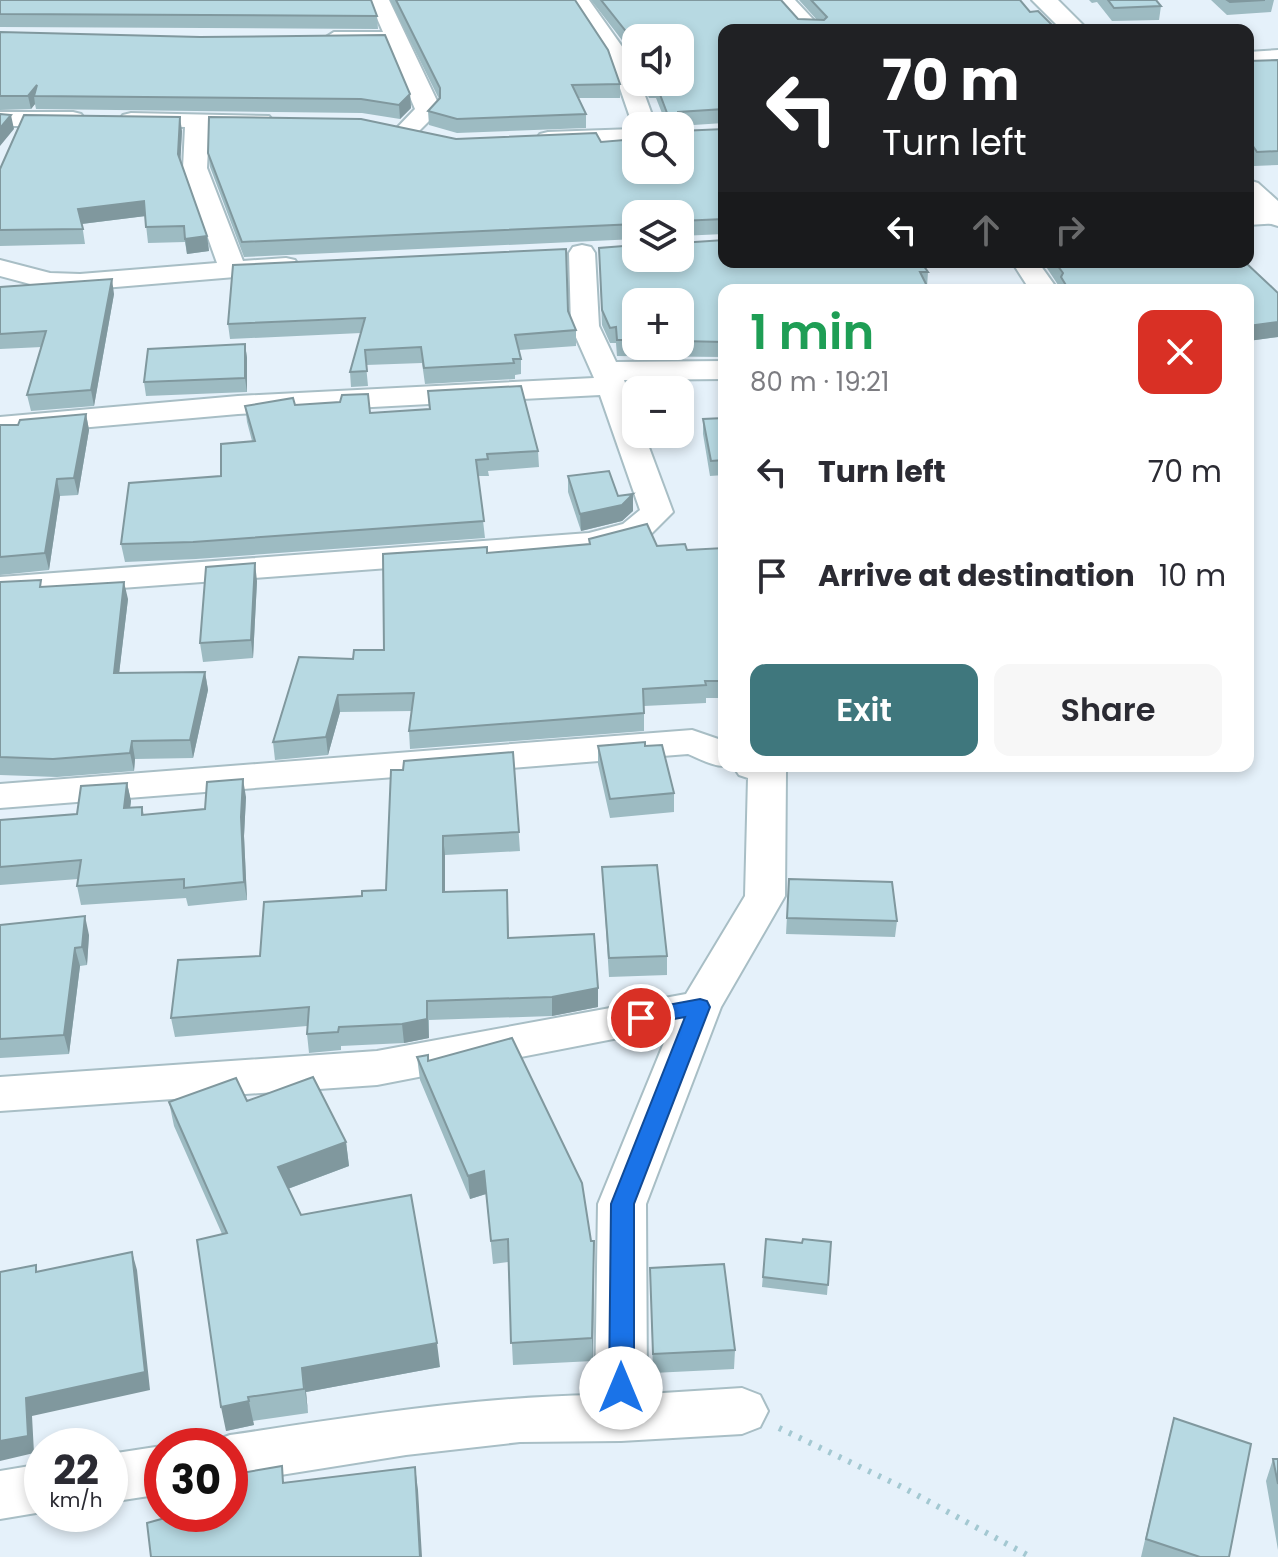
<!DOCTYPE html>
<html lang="en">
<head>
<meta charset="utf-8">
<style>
	:root { --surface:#fff; --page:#f7f7f7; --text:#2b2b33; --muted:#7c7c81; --accent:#3f777d }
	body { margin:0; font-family:Poppins,sans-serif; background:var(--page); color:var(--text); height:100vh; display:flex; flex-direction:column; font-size:30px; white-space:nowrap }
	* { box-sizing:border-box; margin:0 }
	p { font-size:26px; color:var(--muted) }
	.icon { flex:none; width:44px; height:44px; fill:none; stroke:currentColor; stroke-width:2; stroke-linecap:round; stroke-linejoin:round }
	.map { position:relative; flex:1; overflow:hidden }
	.side { position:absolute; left:718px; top:284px; width:536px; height:488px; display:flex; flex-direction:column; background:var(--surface); border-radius:16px; box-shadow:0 4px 12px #0003 }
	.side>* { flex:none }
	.hud { position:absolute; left:718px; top:24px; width:536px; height:244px; border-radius:16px; box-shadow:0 4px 12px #0003; background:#202124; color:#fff; overflow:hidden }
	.tools { position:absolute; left:622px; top:24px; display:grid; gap:16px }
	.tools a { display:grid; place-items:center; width:72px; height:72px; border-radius:16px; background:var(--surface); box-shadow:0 4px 12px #0003; font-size:40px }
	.speed { position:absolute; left:24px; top:1428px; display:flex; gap:16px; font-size:40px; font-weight:700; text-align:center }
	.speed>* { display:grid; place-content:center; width:104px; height:104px; border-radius:50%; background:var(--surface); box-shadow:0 4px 12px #0003; line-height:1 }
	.speed small { font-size:20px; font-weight:400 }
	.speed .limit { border:12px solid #d22; background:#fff; color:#111 }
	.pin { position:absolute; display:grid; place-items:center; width:68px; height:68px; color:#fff; margin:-34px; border:4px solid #fff; border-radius:50%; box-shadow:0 2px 8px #0007 }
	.me { position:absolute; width:88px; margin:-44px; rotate:0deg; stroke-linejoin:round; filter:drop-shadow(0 0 6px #0008) }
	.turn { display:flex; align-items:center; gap:28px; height:168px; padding:0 32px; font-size:36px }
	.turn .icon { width:104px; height:104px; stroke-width:2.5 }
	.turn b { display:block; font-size:56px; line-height:68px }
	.lanes { display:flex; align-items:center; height:76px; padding:0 32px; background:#0003; justify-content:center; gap:40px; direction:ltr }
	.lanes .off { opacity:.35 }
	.round { display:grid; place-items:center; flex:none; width:84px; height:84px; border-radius:16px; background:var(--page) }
	.overview { display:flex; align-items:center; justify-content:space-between; height:136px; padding:0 32px }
	h1 { font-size:48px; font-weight:600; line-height:60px; color:#1e9e55 }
	.action { display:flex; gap:16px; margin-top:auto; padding:16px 32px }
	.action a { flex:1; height:92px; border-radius:16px; background:var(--accent); color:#fff; font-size:32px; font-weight:600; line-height:92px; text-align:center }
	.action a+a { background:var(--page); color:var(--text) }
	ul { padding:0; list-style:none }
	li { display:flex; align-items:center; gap:24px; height:104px; padding:0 32px }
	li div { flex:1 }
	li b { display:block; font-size:30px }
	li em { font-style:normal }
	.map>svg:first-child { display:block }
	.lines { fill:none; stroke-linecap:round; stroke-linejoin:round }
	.minor-casing { stroke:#a8bec5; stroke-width:4 }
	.tertiary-casing { stroke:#a8bec5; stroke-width:4 }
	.path { stroke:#a3c8d1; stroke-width:6; stroke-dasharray:3 8; stroke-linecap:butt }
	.minor { fill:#fff; fill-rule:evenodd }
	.tertiary { fill:#fff; fill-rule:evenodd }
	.wall { fill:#9dbbc2; fill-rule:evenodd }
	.shaded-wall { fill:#80989e }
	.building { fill:#b7d9e2; stroke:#80989e; stroke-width:2 }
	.route { fill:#1a73e8; stroke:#114b97; stroke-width:2 }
</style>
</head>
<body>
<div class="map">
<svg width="1278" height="1557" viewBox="0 0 1278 1557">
	<rect width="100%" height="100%" fill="#e5f1fa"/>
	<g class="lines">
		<defs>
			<path id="minor" d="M369,0H389L438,103L435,115L414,136H398L394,131L415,109L388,45L334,46L323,39L334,32H383Z
				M569,0H589L633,62L636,82H640L656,126H636V143L548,146L540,144L536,139L540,134L548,132L634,129L611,62Z
				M773,0H795L823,30H800Z
				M1278,50V64L1248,66V52Z
				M0,112H73L81,114L85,119L81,124L73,126H0Z
				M131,113L269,116L273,121L269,126L261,128H209L207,168L243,261L286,258L295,260L299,266L295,272L80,290L49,289L0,276V260L50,273L80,274L217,263L183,168L185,127L123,125L119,120L123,115Z
				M1248,209H1278V223L1248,225Z
				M582,245L591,247L595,253L599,326L616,362L724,361V379L624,380L636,413V434H644L673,512L647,538L590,553L0,597V577L589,533L623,524L640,510L600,395L238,414L0,435V417L238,396L594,378L571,326L569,253L573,247Z
				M1012,262H1038L1058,290H1030Z
				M692,730L724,741V766H727C714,767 700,759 688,754L0,808V784Z
				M733,766H782L786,772L785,896L721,1007L646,1204L647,1394L742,1388L760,1395L768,1411L760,1427L742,1434L621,1441L520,1442L406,1455L230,1483V1446H210L211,1442L230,1435C352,1417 472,1397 595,1395L598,1204L670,1028L377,1085L0,1111V1077L377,1051L686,994L745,896L748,778L739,775Z
				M162,1446V1494L110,1502V1454Z
				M42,1464V1512L0,1519V1471Z"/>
			<path id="tertiary" d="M1032,0H1058L1088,30H1062Z
				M1248,180L1258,183L1278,201V226L1268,223L1248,205Z"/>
		</defs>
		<!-- minor casing -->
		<use href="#minor" class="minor-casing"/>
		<!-- tertiary casing -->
		<use href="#tertiary" class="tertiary-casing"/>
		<!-- path -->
		<path class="path" d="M779,1428L904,1488L1031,1557"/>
		<!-- minor -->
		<use href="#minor" class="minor"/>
		<!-- tertiary -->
		<use href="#tertiary" class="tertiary"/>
	</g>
	<!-- wall -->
	<path class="wall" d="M0,0L377,16L378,29L0,27Z
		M390,0H575L620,84V98H578L586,114V128L457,133L429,125L428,111L439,99Z
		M591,0H781L798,19L817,20L799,0H1020L724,30V123L678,126H667L656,98H649L642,82H680L636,38V67L628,48Z
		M1089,0H1156L1161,6L1159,20L1112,21L1097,2L1092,3Z
		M1211,0H1274L1271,12L1227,15Z
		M0,32L410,94L411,108L400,119L362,113L36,109L35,104L31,109L0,110Z
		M1278,60V165L1254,166L1248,157V61Z
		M724,129V234L680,236V214H636V239L244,257L210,167L208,153L456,139L601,142Z
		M182,131L180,161L207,236L209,251L187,254L185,242L148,243L145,216L82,224L85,244L0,246V169Z
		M599,248L928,272L927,287L929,290H724V357L617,356L616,343H610L602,325ZM636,302H680V346H636Z
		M1043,262H1245L1278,293V337L1248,341V290L1060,288Z
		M0,287L114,294L94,406L31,411L27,395L42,347L0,349Z
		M568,311L576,330V346L519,350L521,359V374L515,375V379L425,384L422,363L366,365L368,386L351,387L350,372L361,333L230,339L228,324Z
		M245,344L247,358V392L146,396L144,382Z
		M428,391L538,451L539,467L488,471L489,476H478L485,538L196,559L125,562L121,544L221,476L252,441L247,422L245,406L295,405L370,413L429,409Z
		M86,414L89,430L78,495L60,496L49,570L0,575V425H18Z
		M724,418V475L710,476L703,434V419Z
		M568,476L618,496L633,494V511L622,521L581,531L568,492Z
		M589,539L687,550L724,548V698H706V703L644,706V731L410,749L409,731L412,711L340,712L328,755L275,760L273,742L353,659L384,650L487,553L589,544Z
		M257,581L253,658L203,662L200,643Z
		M0,582L128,599L119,673L205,672L208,690L193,758L135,759L134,771L57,777L0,775Z
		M598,746H645L674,793V812L610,818L598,764Z
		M513,752L520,851L445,855V892L507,890L509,938L598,1007L552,1016L429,1020V1038L404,1043L341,1046V1050L309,1053L307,1034V1026L175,1037L171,1018L260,956L362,896L386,890L403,770Z
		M127,783L131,801L130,807H142L144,815L205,809L246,797L244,836L247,900L188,906L186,898L81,905L77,886L78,879L0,885V820L77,814Z
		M602,867L667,956V975L609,977Z
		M789,879L897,921L895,937L786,934Z
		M0,925L89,935L87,965L80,966L69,1054L0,1058Z
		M417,1057L428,1061L594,1264L593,1361L513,1365L508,1262L493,1264L486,1194L470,1199L420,1080Z
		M247,1101L346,1142L349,1166L288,1189L301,1215L440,1367L306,1392L308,1413L253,1421L254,1425L226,1431L222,1234L174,1126L169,1102Z
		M766,1239L802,1243L831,1242L827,1295L762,1287Z
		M650,1268L735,1350L734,1369L653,1373Z
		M1174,1418L1229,1557H1141L1169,1437Z
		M1273,1459H1278V1550L1266,1481Z"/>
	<!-- shaded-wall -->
	<path class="shaded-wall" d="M37,85L34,96L35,104L31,109L28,96Z
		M410,94L411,108L400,119L399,105Z
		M11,115L14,129L0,146V128Z
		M180,117L182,131L180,169L178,154Z
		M144,201L146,216L81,224L78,209Z
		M207,236L209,251L187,254L185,239Z
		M112,279L114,294L94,406L91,390Z
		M1278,322V337L1248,341V326Z
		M245,344L247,358V392L245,378Z
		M86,414L89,430L78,495L74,478Z
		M57,479L60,496L49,570L45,553Z
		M633,494V511L622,521L581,531L580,514Z
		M255,563L257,581L253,658L251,640Z
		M124,582L128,599L117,691L114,673Z
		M205,672L208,690L193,758L190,740Z
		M338,695L340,712L328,755L326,737Z
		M132,741L135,759L134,771L130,753Z
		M243,779L246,797L244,836L247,900L244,882L241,817Z
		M127,783L131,801L128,826L124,808Z
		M443,836L445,855V910L443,892Z
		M85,916L89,935L87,965L82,947Z
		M75,948L80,966L69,1054L64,1035Z
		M598,988V1007L552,1016V997Z
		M427,1001L429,1038L404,1043L402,1024Z
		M346,1142L349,1166L282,1191L278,1167Z
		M484,1171L486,1194L470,1199L468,1176Z
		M594,1241V1264L593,1361L592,1338Z
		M132,1252L137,1270L150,1390L32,1416L34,1453L0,1461V1441L26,1398Z
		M437,1343L440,1367L306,1392L308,1413L302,1368Z
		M248,1397L254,1425L226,1431L221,1407Z
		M415,1467L418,1490L422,1557H420Z"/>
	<!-- building -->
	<path class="building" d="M0,0H371L377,16L0,14Z
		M396,0H575L608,50L620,84L572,85L586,114L457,119L428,111L440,98V88Z
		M601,0H781L798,19L824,20L827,17L811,0H1020L1030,12L1038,11L1057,30H724V109L678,112L677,126H672L656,84H649L648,82H680V38H636V53L628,34Z
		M1108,0H1156L1161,6L1114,8Z
		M1227,0H1265L1230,2Z
		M0,32L200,37L385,35L410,94L399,105L361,99L34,96L37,85L28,96H0Z
		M1278,60V151L1257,152L1248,139V61Z
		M0,114L11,115L0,128Z
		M24,115L180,117L178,154L207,236L185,239L184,226L146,227L144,201L78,209L83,229L0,230V169Z
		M209,117L361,119L456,139L596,133L601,142L636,139V170H680V131L724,129V219L680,221V214H636V224L242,242L208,153Z
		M724,240V262H921L928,272H920L929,290H866L865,288L841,290H724V342L680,341V302H636V340H617L616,327L610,328L602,310L599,248L636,245V258H680V243Z
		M566,249L568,311L576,330L515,335L521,359H513L514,363L424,368L421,347L365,350L367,371L350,372L365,318L228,324L233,265Z
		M1055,262H1245L1278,293V322L1248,326V290H1032L1067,287L1061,277L1063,273Z
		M112,279L91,390L27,395L46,331L0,334V287Z
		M245,344V378L144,382L148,349Z
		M521,386L538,451L487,454L488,459L476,460L484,521L193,542L121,544L129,483L221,476V444L255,441L245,406L293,398L295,405L340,402L342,395L368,394L370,413L430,409L428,391Z
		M86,414L74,478L57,479L45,553L0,557V425H18L20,420Z
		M724,418V460L711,461L703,419Z
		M609,471L618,496L633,494L622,505L580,514L568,476Z
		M647,524L657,546L685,544L687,550L724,548V681H705L706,685L643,689L644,713L409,731L414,693L338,695L326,737L273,742L299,657L353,659L354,650H384L383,554L487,547V553L590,544L589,539Z
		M255,563L251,640L200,643L206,567Z
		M41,580L40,587L124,582L114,673L205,672L190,740L132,741L130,753L53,759L0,757V582Z
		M645,742V746L662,745L674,793L610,799L598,746Z
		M513,752L519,832L443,836V892L507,890L508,938L594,934L598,988L552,997L427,1001V1019L402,1024L339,1027L338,1032L307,1034L309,1007L171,1018L178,960L260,956L264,902L362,896V891L386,890L391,770H403L404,761Z
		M243,779L241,817L244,882L184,888V879L77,886L81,860L0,867V820L77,814L81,786L127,783L124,808L142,807V815L205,809L207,782Z
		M657,865L667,956L609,958L602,867Z
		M789,879L892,882L897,921L787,918Z
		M85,916L82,947L75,948L64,1035L0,1039V925Z
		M512,1038L582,1183L591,1241H594L592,1338L511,1343L508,1239L491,1241L484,1171L468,1176L417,1057L428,1055V1061Z
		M313,1077L346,1142L278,1167L301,1215L411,1195L437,1343L302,1368L304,1389L248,1397L249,1401L221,1407L197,1240L227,1233L169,1102L236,1078L247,1101Z
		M766,1239L802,1243L803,1239L831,1242L828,1285L763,1277Z
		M132,1252L145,1372L26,1398L28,1436L0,1441V1272L36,1265V1272Z
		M724,1264L735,1350L653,1354L650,1268Z
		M1174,1418L1251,1444L1229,1557H1200L1146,1539Z
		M1273,1459H1278V1484Z
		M282,1466L283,1483L415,1467L420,1557H151L147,1523L179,1514H230V1475Z"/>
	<!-- route -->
	<path class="route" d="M700,999L707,1001L710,1007L634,1204V1388L630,1395L621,1398L612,1395L609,1388L611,1204L685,1017L641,1025L634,1023L631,1018L634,1012L641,1010Z"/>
</svg>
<div class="tools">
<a><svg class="icon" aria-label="sound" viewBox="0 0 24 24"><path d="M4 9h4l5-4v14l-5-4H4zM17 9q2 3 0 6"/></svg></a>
<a><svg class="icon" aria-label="search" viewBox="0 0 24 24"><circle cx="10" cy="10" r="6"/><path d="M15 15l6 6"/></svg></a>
<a><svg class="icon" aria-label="layers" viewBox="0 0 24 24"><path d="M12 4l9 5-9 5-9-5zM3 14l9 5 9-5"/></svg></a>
<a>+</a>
<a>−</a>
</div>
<div class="speed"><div>22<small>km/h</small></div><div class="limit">30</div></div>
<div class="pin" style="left:641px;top:1018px;background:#d93025"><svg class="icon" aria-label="arrive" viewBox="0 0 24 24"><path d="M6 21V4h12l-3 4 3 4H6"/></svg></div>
<svg class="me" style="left:621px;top:1388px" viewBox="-20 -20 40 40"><circle r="19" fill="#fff"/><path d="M0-13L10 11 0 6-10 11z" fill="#1a73e8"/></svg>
<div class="hud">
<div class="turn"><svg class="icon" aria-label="left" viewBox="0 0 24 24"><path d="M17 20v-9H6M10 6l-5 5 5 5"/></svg><div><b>70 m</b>Turn left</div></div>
<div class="lanes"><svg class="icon" aria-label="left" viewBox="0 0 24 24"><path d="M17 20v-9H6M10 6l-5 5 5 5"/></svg><svg class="icon off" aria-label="ahead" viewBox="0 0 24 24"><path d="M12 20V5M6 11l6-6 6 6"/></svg><svg class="icon off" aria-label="right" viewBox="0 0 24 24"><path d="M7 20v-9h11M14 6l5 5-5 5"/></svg></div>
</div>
<section class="side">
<div class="overview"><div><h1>1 min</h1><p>80 m · 19:21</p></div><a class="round" style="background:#d93025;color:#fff"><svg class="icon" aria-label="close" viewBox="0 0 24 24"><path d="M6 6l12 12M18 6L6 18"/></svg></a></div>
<ul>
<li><svg class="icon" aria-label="left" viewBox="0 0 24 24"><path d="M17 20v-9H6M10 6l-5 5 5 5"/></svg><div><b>Turn left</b></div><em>70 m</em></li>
<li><svg class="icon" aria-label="arrive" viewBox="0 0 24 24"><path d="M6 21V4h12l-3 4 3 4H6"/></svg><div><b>Arrive at destination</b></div><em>10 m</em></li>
</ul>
<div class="action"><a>Exit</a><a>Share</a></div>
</section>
</div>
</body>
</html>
